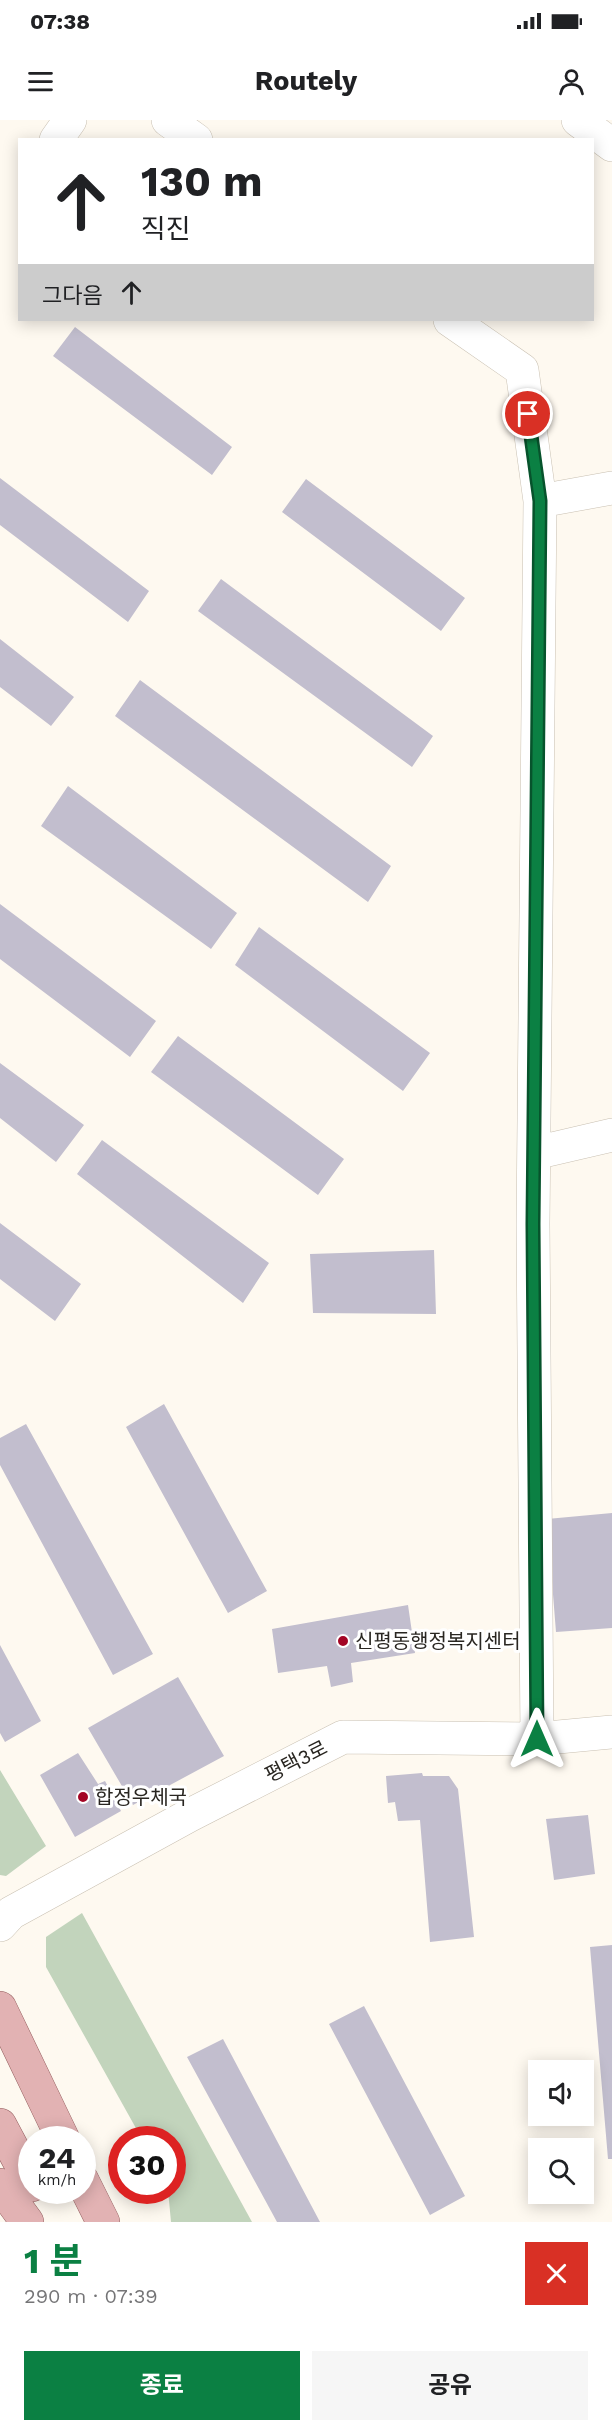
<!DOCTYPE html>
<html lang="ko">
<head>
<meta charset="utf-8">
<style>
	:root { --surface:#fff; --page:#f6f6f6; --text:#202124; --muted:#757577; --accent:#0b8043 }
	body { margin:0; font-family:"Work Sans","Noto Sans KR",sans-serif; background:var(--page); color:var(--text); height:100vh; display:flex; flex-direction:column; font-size:22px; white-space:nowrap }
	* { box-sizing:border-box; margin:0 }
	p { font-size:20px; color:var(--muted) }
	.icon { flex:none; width:33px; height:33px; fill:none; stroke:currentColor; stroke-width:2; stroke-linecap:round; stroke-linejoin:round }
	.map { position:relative; height:2102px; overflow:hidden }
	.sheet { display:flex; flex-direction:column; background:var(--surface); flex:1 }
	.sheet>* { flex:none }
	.hud { position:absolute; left:18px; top:18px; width:576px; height:183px; border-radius:0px; box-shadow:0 3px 15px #0003; background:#fff; color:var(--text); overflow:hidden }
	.controls { position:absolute; left:528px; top:1940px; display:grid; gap:12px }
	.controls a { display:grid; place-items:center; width:66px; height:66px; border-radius:0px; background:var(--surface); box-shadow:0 3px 15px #0003; font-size:30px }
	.speed { position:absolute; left:18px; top:2006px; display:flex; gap:12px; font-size:30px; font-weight:700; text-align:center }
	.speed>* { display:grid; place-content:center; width:78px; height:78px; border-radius:50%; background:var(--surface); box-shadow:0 3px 15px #0003; line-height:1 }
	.speed small { font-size:15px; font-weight:400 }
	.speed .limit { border:9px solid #d22; background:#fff; color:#111 }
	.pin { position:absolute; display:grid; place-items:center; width:51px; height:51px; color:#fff; margin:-26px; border:3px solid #fff; border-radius:50%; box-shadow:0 2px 6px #0007 }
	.me { position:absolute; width:66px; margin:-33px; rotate:0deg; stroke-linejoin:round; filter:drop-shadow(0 0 4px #0008) }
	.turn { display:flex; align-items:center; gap:21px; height:126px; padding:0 24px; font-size:27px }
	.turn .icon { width:78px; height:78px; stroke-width:2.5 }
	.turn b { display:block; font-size:42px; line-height:51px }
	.then { display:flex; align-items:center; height:57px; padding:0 24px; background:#0003; gap:12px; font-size:22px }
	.round { display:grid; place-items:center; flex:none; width:63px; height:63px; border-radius:0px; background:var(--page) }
	.summary { display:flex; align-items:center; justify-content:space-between; height:102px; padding:0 24px }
	h1 { font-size:36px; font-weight:700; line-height:45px; color:var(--accent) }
	.button { display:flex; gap:12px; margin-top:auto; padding:12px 24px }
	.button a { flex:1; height:69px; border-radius:0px; background:var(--accent); color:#fff; font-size:24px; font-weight:700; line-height:69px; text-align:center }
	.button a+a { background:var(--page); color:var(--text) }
	.status { display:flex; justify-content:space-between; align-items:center; height:42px; padding:0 30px; background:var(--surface); direction:ltr }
	.status svg { height:16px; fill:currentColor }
	header { display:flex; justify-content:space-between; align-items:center; height:78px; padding:0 24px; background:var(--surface); font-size:27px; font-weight:700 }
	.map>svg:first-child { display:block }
	.green { fill:#c2d4bc }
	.building { fill:#c2bece }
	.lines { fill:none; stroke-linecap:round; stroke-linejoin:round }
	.minor-casing { stroke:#c9c0b2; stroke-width:34 }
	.major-casing { stroke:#945f5f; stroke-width:34 }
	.minor { stroke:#fff; stroke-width:33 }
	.major { stroke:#e2b2b3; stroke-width:33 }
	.route-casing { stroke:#07532c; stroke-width:15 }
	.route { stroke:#0b8043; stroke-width:10 }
	.poi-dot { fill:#a30525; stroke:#fff; stroke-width:2 }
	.labels { text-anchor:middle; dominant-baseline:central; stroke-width:6; stroke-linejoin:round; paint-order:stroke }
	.poi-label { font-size:20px; fill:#292621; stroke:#fff; text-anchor:start }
	.street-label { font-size:20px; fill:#292621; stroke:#fff }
</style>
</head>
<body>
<div class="status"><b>07:38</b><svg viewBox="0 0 49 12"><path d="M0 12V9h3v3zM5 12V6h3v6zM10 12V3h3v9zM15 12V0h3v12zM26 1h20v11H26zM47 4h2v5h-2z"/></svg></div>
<header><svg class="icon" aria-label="menu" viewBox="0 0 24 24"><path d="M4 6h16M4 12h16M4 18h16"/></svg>Routely<svg class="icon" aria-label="person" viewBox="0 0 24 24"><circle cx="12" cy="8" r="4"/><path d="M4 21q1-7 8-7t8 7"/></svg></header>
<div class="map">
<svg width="612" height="2102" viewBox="0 0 612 2102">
	<rect width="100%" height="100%" fill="#fef9f0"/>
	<!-- green -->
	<path class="green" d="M0,1650L46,1726L6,1756L0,1755Z
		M82,1793L252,2102H171L168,2070H172V2019H142L46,1847V1817Z"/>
	<!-- building -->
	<path class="building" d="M75,207L232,327L212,355L53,236Z
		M0,358L149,471L128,502L0,405Z
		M306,359L465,478L441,511L282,392Z
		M221,459L433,616L412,647L198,491Z
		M0,519L74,577L51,606L0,567Z
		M140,560L391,746L368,782L115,596Z
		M68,666L237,793L211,829L41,706Z
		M0,784L156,901L130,937L0,839Z
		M259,807L430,933L403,971L235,845Z
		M178,916L344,1039L318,1075L151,952Z
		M0,943L84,1005L56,1042L0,998Z
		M102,1020L269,1143L243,1183L77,1054Z
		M0,1103L81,1164L55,1201L0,1159Z
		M434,1130L436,1194L313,1193L310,1134Z
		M164,1284L267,1471L228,1493L126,1307Z
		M26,1304L153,1534L113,1555L0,1345V1318Z
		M612,1393V1508L556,1512L547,1399Z
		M408,1485L415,1533L351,1543L353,1562L331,1567L327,1546L278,1553L272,1509Z
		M0,1525L41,1601L5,1622L0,1613Z
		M178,1557L224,1636L133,1685L88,1608Z
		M78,1633L98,1664L105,1661L121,1691L75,1717L40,1655Z
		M422,1653L423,1656H449L458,1669L474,1817L430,1822L420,1700L398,1701L395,1682L388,1683L386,1656Z
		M588,1695L595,1754L554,1760L546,1699Z
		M612,1825V2039H608L590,1827Z
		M364,1886L465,2076L430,2095L329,1904Z
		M223,1919L320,2102H277L187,1937Z"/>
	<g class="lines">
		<defs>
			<path id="minor" d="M168,0L196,20
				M578,0L612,25
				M56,20L70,0
				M450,200L522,250L540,381L612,368
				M535,1033L612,1015
				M537,1619L533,1104L540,381
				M0,1805L11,1793L190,1695L343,1617L537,1619L612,1612"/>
			<path id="major" d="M0,1888L63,2019
				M0,2005L32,2065
				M82,2060L103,2102
				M0,2065L27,2102"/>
		</defs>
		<!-- minor casing -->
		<use href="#minor" class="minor-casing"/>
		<!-- major casing -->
		<use href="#major" class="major-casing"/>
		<!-- minor -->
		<use href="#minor" class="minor"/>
		<!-- major -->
		<use href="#major" class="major"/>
	</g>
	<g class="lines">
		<defs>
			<path id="route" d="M528,294L540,381L533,1104L537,1619"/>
		</defs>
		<!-- route casing -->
		<use href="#route" class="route-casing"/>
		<!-- route -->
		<use href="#route" class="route"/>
	</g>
	<!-- markers -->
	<g class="poi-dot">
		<circle cx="343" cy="1521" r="6"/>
		<circle cx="83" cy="1677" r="6"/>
	</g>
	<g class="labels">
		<!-- poi labels -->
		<g class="poi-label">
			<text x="355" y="1521">신평동행정복지센터</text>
			<text x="95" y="1677">합정우체국</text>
		</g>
		<!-- street labels -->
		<g class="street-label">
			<text transform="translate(296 1641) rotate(-27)">평택3로</text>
		</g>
	</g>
</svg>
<div class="controls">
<a><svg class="icon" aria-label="sound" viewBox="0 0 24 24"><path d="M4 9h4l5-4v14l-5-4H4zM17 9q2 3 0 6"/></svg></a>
<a><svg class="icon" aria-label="search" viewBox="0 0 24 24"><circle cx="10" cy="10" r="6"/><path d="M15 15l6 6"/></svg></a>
</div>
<div class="speed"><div>24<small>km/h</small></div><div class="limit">30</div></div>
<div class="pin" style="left:528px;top:294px;background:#d93025"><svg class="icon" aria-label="arrive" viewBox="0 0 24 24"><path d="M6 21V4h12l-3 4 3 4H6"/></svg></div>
<svg class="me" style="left:537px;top:1619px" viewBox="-20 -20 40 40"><path d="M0-17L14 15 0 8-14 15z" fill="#0b8043" stroke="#fff" stroke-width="4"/></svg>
<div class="hud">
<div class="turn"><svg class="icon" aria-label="ahead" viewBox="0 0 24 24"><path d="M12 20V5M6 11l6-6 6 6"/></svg><div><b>130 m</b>직진</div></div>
<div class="then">그다음<svg class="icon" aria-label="ahead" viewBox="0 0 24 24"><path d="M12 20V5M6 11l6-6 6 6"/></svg></div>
</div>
</div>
<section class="sheet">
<div class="summary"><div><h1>1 분</h1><p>290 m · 07:39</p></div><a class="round" style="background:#d93025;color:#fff"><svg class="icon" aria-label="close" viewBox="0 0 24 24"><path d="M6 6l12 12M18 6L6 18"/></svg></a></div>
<div class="button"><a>종료</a><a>공유</a></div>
</section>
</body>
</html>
